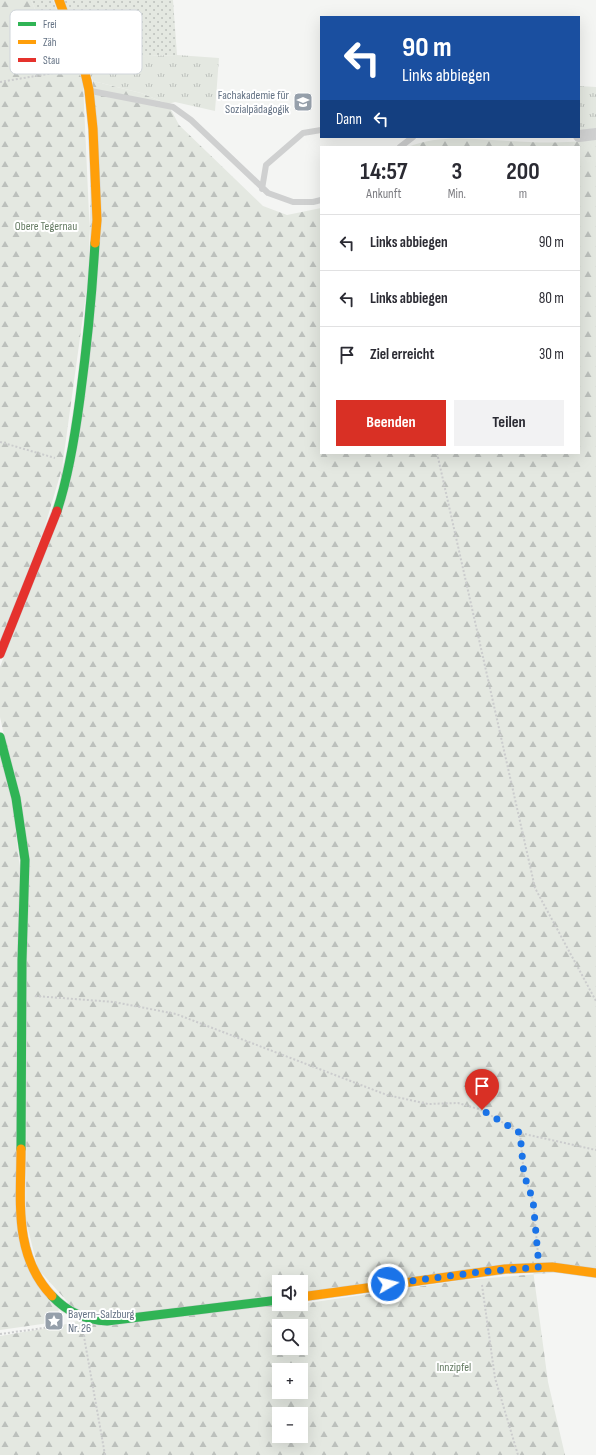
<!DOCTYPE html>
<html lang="de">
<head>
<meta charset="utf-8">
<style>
	:root { --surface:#fff; --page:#f2f2f3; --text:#2b2b33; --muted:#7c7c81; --line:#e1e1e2; --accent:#d93025 }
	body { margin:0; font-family:"Sofia Sans Condensed",sans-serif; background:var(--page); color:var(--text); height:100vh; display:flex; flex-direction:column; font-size:15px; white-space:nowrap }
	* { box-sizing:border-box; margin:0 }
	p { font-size:13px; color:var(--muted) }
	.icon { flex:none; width:22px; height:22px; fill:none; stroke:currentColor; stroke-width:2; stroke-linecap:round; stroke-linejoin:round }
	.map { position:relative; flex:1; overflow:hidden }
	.panel { position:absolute; left:320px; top:146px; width:260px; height:308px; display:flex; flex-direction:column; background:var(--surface); border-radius:0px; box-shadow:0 4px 16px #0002 }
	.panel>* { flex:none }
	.banner { position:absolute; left:320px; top:16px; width:260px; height:122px; border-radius:0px; box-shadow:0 4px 16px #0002; background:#1a4fa0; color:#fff; overflow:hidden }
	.fabs { position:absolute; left:272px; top:1275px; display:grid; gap:8px }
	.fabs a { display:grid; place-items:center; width:36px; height:36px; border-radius:0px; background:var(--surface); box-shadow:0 4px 16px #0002; font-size:20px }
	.pin { position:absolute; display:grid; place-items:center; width:34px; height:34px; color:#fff; margin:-41px -17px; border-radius:50% 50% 50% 0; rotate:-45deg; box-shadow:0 0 4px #0007 }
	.pin .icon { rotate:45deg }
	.me { position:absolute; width:44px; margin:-22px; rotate:82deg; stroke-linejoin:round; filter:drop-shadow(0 0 3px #0008) }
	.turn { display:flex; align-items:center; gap:14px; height:84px; padding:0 16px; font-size:18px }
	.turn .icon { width:52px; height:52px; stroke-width:2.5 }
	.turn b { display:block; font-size:28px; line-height:34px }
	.then { display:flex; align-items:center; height:38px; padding:0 16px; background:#0003; gap:8px; font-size:15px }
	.eta { display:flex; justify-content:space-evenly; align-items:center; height:68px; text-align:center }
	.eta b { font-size:24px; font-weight:700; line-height:28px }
	.primary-button { display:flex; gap:8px; margin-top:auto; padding:8px 16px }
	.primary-button a { flex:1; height:46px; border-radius:0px; background:var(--accent); color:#fff; font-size:16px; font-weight:700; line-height:46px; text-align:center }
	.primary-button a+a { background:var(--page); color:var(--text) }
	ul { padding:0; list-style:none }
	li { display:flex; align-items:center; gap:12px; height:56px; padding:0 16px; border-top:1px solid var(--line) }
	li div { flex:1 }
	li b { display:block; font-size:15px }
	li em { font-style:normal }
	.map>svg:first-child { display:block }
	.grass { fill:url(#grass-dots) }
	.forest { fill:url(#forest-firs); fill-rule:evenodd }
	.park { fill:url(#park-tufts) }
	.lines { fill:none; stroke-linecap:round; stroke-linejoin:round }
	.fast-casing { stroke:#d0d2d2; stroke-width:10 }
	.slow-casing { stroke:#d0d2d2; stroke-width:10 }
	.jam-casing { stroke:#d0d2d2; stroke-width:10 }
	.path { stroke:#cbcccd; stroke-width:2; stroke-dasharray:2 2; stroke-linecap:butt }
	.lane { stroke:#cfd0d0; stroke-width:6 }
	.street { stroke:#cfd0d0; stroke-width:12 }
	.fast { stroke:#30b455; stroke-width:9 }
	.slow { stroke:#ff9f0a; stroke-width:9 }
	.jam { stroke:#e5322d; stroke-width:9 }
	.route { stroke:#1a73e8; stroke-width:7; stroke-dasharray:0 12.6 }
	.labels { text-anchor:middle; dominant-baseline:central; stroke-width:4; stroke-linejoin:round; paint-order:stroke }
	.poi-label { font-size:12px; fill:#647284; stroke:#fff; text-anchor:end }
	.park-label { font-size:12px; fill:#657b63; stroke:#fff }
	.key { fill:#fff; stroke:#d0d5da; stroke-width:1 }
	.key-label { font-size:11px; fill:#647284 }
</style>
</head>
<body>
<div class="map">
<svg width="596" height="1455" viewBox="0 0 596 1455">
	<defs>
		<pattern id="grass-dots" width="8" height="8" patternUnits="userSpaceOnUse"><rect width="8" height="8" fill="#e4e8e1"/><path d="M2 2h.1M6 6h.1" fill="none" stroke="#bcc0bc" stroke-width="1.8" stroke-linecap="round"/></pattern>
		<pattern id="forest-firs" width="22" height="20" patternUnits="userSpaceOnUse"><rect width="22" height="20" fill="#e4e8e1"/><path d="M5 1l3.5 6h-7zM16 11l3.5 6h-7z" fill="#bcc0bc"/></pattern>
		<pattern id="park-tufts" width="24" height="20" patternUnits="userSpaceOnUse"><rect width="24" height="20" fill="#e4e8e1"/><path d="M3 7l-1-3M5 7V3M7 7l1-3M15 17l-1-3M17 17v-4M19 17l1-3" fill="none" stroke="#bcc0bc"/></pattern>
	</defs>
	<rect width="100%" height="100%" fill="#f4f5f3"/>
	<!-- grass -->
	<path class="grass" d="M31,0H53L60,18L38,16Z
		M62,0H173L177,55L84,58Z"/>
	<!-- forest -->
	<path class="forest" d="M0,0H31L38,16L60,18L83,83L91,258L59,490L0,645Z
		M93,81L141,93L168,104L179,125L263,206L287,215L321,208V453H579V147H408C433,136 465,138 492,140C527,142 562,145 596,139V1269L301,1294V1282H279V1297L128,1316L74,1309L38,1269L26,1221L27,933L6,744L0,717V667L14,630L86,388Z
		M0,749L20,833L18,1236L59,1307L58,1314L49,1323L0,1330Z
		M533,1270L548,1382L565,1455H0V1336L59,1326L77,1321L279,1304H301ZM279,1326H301V1348H279ZM279,1370H301V1392H279ZM279,1414H301V1436H279Z"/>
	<!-- park -->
	<path class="park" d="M177,55L219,58L215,111L175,102L168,104L141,93L93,81L84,58Z
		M579,86L596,87V128L579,131Z"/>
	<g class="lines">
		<defs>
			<path id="fast" d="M57,511C69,475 75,436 80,398C87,346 92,295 95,243
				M0,737L16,798L25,860L22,960L21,1149
				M52,1296C67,1312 85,1320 107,1321L279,1300"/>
			<path id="slow" d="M59,0L84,68L89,90L93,129L97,220L95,243
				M21,1149C21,1201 13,1255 52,1296
				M301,1297L505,1269L552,1267L596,1273"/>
			<path id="jam" d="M0,654L57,511"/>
		</defs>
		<!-- fast casing -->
		<use href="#fast" class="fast-casing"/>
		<!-- slow casing -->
		<use href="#slow" class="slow-casing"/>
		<!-- jam casing -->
		<use href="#jam" class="jam-casing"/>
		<!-- path -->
		<path class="path" d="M0,82L71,70
			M0,442L55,458
			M437,453L535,888L596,1001
			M35,996L114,1002L176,1014L387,1095L428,1104L458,1103L482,1110L520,1133
			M538,1254L533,1200L524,1175L520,1133L596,1150
			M482,1285L495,1378L518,1455
			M83,1331L105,1455
			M0,1334L44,1328L61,1322"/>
		<!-- lane -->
		<path class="lane" d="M91,91L173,107L191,120L268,193L293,202H313L321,200
			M400,147L413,137
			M262,189L266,165L303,133L321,130"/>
		<!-- street -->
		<path class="street" d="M579,136L596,134"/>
		<!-- fast -->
		<use href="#fast" class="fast"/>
		<!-- slow -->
		<use href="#slow" class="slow"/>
		<!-- jam -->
		<use href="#jam" class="jam"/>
	</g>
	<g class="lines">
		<!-- route -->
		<path class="route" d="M388,1284L480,1272L539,1267L533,1200L524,1175L520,1133L482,1110"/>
	</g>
	<!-- icons -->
	<defs>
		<symbol id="school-square" viewBox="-11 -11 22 22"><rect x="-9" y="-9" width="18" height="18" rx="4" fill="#96a0ab" stroke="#fff"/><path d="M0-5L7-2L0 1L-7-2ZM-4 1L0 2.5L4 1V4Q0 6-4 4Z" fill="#fff"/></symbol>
		<symbol id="sight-square" viewBox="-11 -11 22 22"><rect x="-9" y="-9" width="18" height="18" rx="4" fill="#96a0ab" stroke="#fff"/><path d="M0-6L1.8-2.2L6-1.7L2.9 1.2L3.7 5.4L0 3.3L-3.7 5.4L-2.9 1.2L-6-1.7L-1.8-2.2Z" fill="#fff"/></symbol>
	</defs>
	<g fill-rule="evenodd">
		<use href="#school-square" x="292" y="91" width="22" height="22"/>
		<use href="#sight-square" x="43" y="1310" width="22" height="22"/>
	</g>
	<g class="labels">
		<!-- poi labels -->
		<g class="poi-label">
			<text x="289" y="95">Fachakademie für<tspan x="289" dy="14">Sozialpädagogik</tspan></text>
			<text x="68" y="1314" text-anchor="start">Bayern-Salzburg<tspan x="68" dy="14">Nr. 26</tspan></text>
		</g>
		<!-- park labels -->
		<g class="park-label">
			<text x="46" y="226">Obere Tegernau</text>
			<text x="454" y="1367">Innzipfel</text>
		</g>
	</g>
	<!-- legend -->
	<rect x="10" y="10" width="132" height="64" rx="6" class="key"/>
	<rect x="18" y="22" width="18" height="4" fill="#30b455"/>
	<rect x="18" y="40" width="18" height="4" fill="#ff9f0a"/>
	<rect x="18" y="58" width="18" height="4" fill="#e5322d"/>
	<g class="key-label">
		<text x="43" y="28">Frei</text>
		<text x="43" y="46">Zäh</text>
		<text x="43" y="64">Stau</text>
	</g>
</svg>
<div class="fabs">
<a><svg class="icon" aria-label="sound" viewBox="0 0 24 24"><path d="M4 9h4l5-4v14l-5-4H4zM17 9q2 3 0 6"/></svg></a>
<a><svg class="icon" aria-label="search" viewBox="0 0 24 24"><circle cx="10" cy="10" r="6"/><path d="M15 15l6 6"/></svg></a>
<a>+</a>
<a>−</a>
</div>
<div class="pin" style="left:482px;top:1110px;background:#d93025"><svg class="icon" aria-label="arrive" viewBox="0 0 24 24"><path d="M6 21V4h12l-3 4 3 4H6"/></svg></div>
<svg class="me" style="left:388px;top:1284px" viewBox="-20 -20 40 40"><circle r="17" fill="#1a73e8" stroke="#fff" stroke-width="3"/><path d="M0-11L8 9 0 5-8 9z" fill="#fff"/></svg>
<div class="banner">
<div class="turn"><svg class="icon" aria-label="left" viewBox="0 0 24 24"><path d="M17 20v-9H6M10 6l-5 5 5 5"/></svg><div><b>90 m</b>Links abbiegen</div></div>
<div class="then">Dann<svg class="icon" aria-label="left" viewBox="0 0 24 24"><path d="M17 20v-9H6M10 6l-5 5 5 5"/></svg></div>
</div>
<section class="panel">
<div class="eta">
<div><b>14:57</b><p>Ankunft</p></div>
<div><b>3</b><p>Min.</p></div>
<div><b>200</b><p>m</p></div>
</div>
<ul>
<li><svg class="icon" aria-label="left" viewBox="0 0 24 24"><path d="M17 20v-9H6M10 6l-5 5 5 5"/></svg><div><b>Links abbiegen</b></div><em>90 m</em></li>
<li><svg class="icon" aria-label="left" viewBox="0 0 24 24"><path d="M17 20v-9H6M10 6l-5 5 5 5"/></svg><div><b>Links abbiegen</b></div><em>80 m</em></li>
<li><svg class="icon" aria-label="arrive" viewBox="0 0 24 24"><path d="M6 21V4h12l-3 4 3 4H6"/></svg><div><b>Ziel erreicht</b></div><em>30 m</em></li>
</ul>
<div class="primary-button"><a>Beenden</a><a>Teilen</a></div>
</section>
</div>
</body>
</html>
